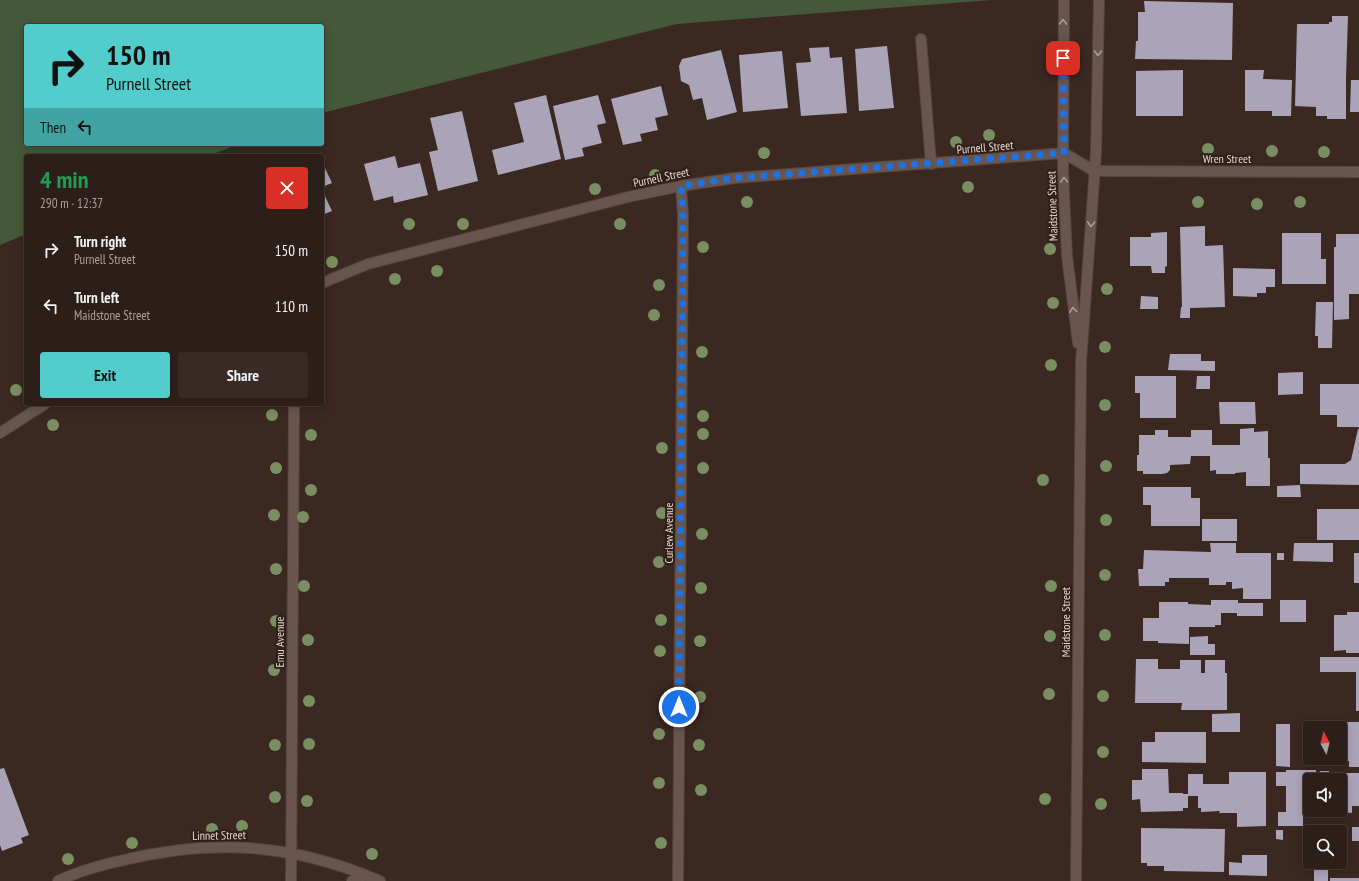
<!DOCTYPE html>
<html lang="en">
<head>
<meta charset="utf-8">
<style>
	:root { --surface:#2c1e19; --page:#382b26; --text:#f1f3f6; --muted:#a6a2a2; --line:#483c38; --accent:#52cdcc }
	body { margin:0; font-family:"PT Sans Narrow",sans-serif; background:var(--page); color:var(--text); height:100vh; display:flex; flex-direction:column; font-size:15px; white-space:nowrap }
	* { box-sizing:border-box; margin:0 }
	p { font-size:13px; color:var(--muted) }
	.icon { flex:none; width:22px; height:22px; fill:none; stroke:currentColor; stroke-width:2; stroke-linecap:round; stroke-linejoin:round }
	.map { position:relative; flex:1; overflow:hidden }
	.drawer { position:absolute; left:24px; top:154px; width:300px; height:252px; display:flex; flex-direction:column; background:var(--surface); border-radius:4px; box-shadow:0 2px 10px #0003,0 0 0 1px var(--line) }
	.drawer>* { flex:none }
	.top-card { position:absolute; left:24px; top:24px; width:300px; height:122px; border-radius:4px; box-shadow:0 2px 10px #0003,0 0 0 1px var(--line); background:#52cdcc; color:#111; overflow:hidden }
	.needle { width:26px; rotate:353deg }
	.buttons { position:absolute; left:1303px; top:721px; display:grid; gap:8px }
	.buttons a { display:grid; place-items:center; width:44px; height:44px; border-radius:4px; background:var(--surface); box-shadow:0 2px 10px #0003,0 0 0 1px var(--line); font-size:20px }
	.pin { position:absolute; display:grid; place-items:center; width:34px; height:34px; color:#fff; margin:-17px; border-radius:8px; box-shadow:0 2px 6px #0006 }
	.me { position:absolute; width:44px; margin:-22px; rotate:0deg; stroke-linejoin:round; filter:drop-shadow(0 0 3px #0008) }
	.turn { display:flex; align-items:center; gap:14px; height:84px; padding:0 16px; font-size:18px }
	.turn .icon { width:52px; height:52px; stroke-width:2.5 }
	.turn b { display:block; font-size:28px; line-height:34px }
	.then { display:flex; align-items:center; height:38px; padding:0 16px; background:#0003; gap:8px; font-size:15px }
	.round { display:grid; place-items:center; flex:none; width:42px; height:42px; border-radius:4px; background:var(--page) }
	.overview { display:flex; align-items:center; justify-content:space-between; height:68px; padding:0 16px }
	h1 { font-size:24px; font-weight:800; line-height:30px; color:#1e9e55 }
	.cta { display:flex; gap:8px; margin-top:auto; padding:8px 16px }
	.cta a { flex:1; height:46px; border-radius:4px; background:var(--accent); color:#111; font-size:16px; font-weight:800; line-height:46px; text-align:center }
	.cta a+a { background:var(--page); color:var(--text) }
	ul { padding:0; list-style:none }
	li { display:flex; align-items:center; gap:12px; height:56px; padding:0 16px }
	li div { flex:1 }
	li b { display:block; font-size:15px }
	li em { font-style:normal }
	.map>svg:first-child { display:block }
	.green { fill:#435939 }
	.building { fill:#aba4b9 }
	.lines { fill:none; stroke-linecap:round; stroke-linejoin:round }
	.service-casing { stroke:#54443e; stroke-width:12 }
	.minor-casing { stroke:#54443e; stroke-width:12 }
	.secondary-casing { stroke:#54443e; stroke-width:12 }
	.service { stroke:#69554d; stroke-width:10 }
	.minor { stroke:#69554d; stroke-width:10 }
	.secondary { stroke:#69554d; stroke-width:10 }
	.tree { fill:#798e61 }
	.oneway { stroke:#ad9d97 }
	.route { stroke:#1a73e8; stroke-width:7; stroke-dasharray:0 12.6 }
	.labels { text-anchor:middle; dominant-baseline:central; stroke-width:4; stroke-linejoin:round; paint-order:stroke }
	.street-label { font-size:12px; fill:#e4d8d3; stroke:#301e17 }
</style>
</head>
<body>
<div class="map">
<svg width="1359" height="881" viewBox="0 0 1359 881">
	<rect width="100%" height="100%" fill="#3a2821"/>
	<!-- green -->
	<path class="green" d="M0,0H992L677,24L322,113V26H26V144H239L208,156H26V234L0,245Z"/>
	<!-- building -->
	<path class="building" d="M1144,1L1233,3L1232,60L1135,59L1136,41H1138V12H1145Z
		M1332,16H1348L1346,77V119H1327V116H1316V107L1295,106L1297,24H1329V22H1332Z
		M887,46L894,108L859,111L855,49Z
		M829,47L830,58L842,57L847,113L801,116L796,63L811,62L809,48Z
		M721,50L737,112L707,120L702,98L693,100L689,85L681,81L679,66L682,59Z
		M782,51L788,108L743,112L739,55Z
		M1183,70V116H1136V71Z
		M1245,70H1264L1263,79L1292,80L1291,116H1272V111H1245Z
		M1351,80H1359V112H1350Z
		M661,86L668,115L655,118L658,130L640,134L642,141L623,145L611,99Z
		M546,95L561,159L498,175L492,150L524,142L514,103Z
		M598,95L606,123L597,125L602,143L582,148L584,156L565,160L553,106Z
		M462,111L478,181L438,191L429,152L438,150L430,118Z
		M395,156L398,168L420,163L428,195L394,203L393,196L374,201L364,164Z
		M322,166H324L332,183L322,187Z
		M324,194L332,211L322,215V195Z
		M1205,226V246L1223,245L1225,307L1190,308V318H1180L1181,307H1182L1180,227Z
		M1167,232V266L1165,267V273H1152L1151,266H1130V237H1151V233Z
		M1282,233H1321V259H1326V284H1282Z
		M1336,234H1359V294H1349V319L1334,320V247H1336Z
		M1233,268L1275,269V287H1266V293H1257V297L1233,296Z
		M1141,296L1158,297V309H1140Z
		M1316,302H1333L1332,348H1318V336H1315Z
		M1170,354H1201V361H1215V371L1168,370Z
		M1303,372V394L1278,395V373Z
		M1135,376H1176V418H1140V393H1135Z
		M1197,376H1210V389H1196Z
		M1320,384H1359V427H1337V415H1320Z
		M1219,402H1255L1256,424H1220Z
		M1254,428V432L1268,431V458H1270V486H1246V472L1235,473V474H1216V470L1210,471V456H1191L1190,464L1170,465V470L1167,473L1162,474H1143V471H1137V455H1139V435H1155V430H1168V437H1191V430H1212V445H1240V429Z
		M1358,429H1359V485L1300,484V464H1345L1351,460Z
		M1300,485L1301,497H1277V486Z
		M1143,487H1191V498H1200V526H1151V505H1143Z
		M1317,509H1359V540H1317Z
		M1202,519H1237V541H1202Z
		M1210,543H1236V553H1271V599H1243V588L1232,589V582H1226V585H1209V578H1169V582H1165V586H1139L1138,569H1143L1144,550L1211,552Z
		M1294,543H1333V562L1293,561Z
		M1277,553H1284V560H1277Z
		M1354,553H1359V583H1354Z
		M1211,600H1238V603H1263V616H1237V613H1221V625H1215V627H1189V644L1158,643V641H1143V618H1159V602H1188V604L1211,605Z
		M1280,600H1306V622H1280Z
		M1347,612H1359V653H1346V650L1334,651V615H1347Z
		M1208,636V644H1215V655H1190V637Z
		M1320,657H1359V711H1356V672H1320Z
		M1136,659H1158V669H1180V660H1201V673H1205V660H1225V673H1227V710H1181L1182,703H1135Z
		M1240,713V732H1212V714Z
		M1324,722H1359V767H1349V761H1322V758H1340V728H1324Z
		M1276,724H1290V767L1276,766Z
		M1155,732H1206V763L1142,762V742H1155Z
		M4,768L29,835L21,838L23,843L2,851L0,845V769Z
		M1142,769H1168L1169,793H1183V794H1188V774H1203V784H1229V772H1266V826L1237,827V813H1219L1220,811L1201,812V808H1198V796H1188V808H1183V811L1141,812L1140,799L1132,800V780H1142Z
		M1286,770H1316V780H1310L1309,816H1303V826H1278V812H1286V786H1276V772H1286Z
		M1320,771H1329V777H1321Z
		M1343,773H1359V806H1352V813L1337,812V815L1316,814V810H1340V783H1342Z
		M1352,827H1359V841H1352Z
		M1141,828L1225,829L1224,872L1164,871V866H1147V863H1141Z
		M1276,830H1283V840L1276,839Z
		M1242,855H1267V876L1229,875V862L1242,863Z
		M1314,862H1328V881H1314Z
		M1330,878H1359V881H1330Z"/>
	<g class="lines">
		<defs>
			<path id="service" d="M921,39L931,164"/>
			<path id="minor" d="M1094,171L1359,172
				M322,283L368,264L628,197L681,186L735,178L1064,153
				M0,433L45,404
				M58,881C79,871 101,865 124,860C214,838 295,844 380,881
				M291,881L294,404
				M352,881L366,875
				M678,881L683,215L681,186"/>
			<path id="secondary" d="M1064,0L1063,171L1067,256L1078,343
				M1064,153L1094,171
				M1076,881L1081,362L1096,153L1099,0"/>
		</defs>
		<!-- service casing -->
		<use href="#service" class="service-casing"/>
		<!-- minor casing -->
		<use href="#minor" class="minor-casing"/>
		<!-- secondary casing -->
		<use href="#secondary" class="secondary-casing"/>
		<!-- service -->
		<use href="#service" class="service"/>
		<!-- minor -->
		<use href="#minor" class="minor"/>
		<!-- secondary -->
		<use href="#secondary" class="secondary"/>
	</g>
	<!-- trees -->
	<g class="tree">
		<circle cx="989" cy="135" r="6"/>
		<circle cx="956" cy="142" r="6"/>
		<circle cx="1208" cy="149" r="6"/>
		<circle cx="1272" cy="151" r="6"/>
		<circle cx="1324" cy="152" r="6"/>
		<circle cx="764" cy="153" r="6"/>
		<circle cx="655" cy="175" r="6"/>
		<circle cx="968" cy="187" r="6"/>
		<circle cx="595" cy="189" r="6"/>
		<circle cx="747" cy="202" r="6"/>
		<circle cx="1198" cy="202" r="6"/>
		<circle cx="1300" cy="202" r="6"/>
		<circle cx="1257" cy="204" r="6"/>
		<circle cx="409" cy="224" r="6"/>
		<circle cx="463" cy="224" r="6"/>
		<circle cx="620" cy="224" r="6"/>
		<circle cx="703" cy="247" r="6"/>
		<circle cx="1050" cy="249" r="6"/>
		<circle cx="332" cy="262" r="6"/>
		<circle cx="437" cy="271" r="6"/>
		<circle cx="395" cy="279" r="6"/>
		<circle cx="659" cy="285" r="6"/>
		<circle cx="1107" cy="289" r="6"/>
		<circle cx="1053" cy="303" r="6"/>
		<circle cx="654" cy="315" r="6"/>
		<circle cx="1105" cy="347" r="6"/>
		<circle cx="702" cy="352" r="6"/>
		<circle cx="1051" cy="365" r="6"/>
		<circle cx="16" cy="390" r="6"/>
		<circle cx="1105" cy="405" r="6"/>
		<circle cx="272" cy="415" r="6"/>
		<circle cx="703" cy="416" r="6"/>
		<circle cx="53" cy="425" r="6"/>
		<circle cx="703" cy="434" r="6"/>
		<circle cx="311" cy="435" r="6"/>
		<circle cx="662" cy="448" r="6"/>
		<circle cx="1106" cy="466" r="6"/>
		<circle cx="276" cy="468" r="6"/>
		<circle cx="703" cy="468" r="6"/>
		<circle cx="1043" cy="480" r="6"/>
		<circle cx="311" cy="490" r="6"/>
		<circle cx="662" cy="513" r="6"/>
		<circle cx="274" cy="515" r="6"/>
		<circle cx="303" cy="517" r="6"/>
		<circle cx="1106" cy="520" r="6"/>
		<circle cx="702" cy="534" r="6"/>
		<circle cx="659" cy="562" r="6"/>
		<circle cx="276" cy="569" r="6"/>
		<circle cx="1105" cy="575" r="6"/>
		<circle cx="304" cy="586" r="6"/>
		<circle cx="1051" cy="586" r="6"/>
		<circle cx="701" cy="588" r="6"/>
		<circle cx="661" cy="620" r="6"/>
		<circle cx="276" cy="621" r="6"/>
		<circle cx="1105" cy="635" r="6"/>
		<circle cx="1050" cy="636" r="6"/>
		<circle cx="308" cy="640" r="6"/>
		<circle cx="700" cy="641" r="6"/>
		<circle cx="660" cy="651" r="6"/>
		<circle cx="274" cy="670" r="6"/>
		<circle cx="1049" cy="694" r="6"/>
		<circle cx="1103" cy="696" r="6"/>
		<circle cx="700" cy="697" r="6"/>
		<circle cx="309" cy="701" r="6"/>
		<circle cx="659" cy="734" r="6"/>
		<circle cx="309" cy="744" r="6"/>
		<circle cx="275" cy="745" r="6"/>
		<circle cx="699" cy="745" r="6"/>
		<circle cx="1103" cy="752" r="6"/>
		<circle cx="659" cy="783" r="6"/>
		<circle cx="701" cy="790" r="6"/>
		<circle cx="275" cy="797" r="6"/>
		<circle cx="1045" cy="799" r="6"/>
		<circle cx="307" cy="801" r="6"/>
		<circle cx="1101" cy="804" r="6"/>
		<circle cx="242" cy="826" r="6"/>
		<circle cx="212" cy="829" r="6"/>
		<circle cx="132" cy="843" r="6"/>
		<circle cx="661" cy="843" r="6"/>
		<circle cx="372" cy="854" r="6"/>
		<circle cx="68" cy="859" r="6"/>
	</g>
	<!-- one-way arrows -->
	<defs><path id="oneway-chevron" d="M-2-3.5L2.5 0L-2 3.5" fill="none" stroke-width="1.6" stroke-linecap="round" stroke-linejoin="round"/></defs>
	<g class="oneway">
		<use href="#oneway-chevron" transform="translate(1063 22) rotate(-89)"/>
		<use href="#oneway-chevron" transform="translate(1098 53) rotate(91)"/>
		<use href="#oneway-chevron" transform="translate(1064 180) rotate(-93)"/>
		<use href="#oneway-chevron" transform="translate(1091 224) rotate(93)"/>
		<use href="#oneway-chevron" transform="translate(1073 310) rotate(-98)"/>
	</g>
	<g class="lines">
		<!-- route -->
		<path class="route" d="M679,707L683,215L681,186L735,178L1064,153L1063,58"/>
	</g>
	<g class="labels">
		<!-- street labels -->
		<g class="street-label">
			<text transform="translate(985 147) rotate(-5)">Purnell Street</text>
			<text x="1227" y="158">Wren Street</text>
			<text transform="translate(661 177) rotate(-12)">Purnell Street</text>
			<text transform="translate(1052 206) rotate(-92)">Maidstone Street</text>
			<text transform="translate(668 533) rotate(-90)">Curlew Avenue</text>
			<text transform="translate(1065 622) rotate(-90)">Maidstone Street</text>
			<text transform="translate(279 642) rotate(-90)">Emu Avenue</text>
			<text transform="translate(219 835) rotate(-1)">Linnet Street</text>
		</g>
	</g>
</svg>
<div class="buttons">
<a><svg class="needle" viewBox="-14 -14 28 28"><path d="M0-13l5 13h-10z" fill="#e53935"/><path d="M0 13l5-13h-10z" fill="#a6a2a2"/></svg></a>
<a><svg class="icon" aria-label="sound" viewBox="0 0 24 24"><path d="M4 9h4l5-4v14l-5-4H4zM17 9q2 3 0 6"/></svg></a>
<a><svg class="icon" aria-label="search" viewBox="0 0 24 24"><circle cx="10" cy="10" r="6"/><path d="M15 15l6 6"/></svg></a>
</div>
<div class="pin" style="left:1063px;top:58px;background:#d93025"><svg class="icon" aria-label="arrive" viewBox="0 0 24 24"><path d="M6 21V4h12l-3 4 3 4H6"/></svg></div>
<svg class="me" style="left:679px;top:707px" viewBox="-20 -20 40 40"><circle r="17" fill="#1a73e8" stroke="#fff" stroke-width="3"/><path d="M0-11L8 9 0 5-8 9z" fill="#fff"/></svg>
<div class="top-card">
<div class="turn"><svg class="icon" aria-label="right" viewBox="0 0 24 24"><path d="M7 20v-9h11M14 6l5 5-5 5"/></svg><div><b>150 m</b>Purnell Street</div></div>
<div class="then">Then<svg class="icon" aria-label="left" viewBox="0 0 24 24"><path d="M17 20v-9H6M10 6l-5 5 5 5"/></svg></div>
</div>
<section class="drawer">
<div class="overview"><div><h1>4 min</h1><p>290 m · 12:37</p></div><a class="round" style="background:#d93025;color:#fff"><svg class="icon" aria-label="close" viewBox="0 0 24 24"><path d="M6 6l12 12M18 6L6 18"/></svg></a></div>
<ul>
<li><svg class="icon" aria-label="right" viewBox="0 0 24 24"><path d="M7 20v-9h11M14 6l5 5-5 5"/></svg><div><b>Turn right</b><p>Purnell Street</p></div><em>150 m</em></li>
<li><svg class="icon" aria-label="left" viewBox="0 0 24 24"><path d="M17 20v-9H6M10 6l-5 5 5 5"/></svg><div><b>Turn left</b><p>Maidstone Street</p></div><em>110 m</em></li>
</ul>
<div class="cta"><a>Exit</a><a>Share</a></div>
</section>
</div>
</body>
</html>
